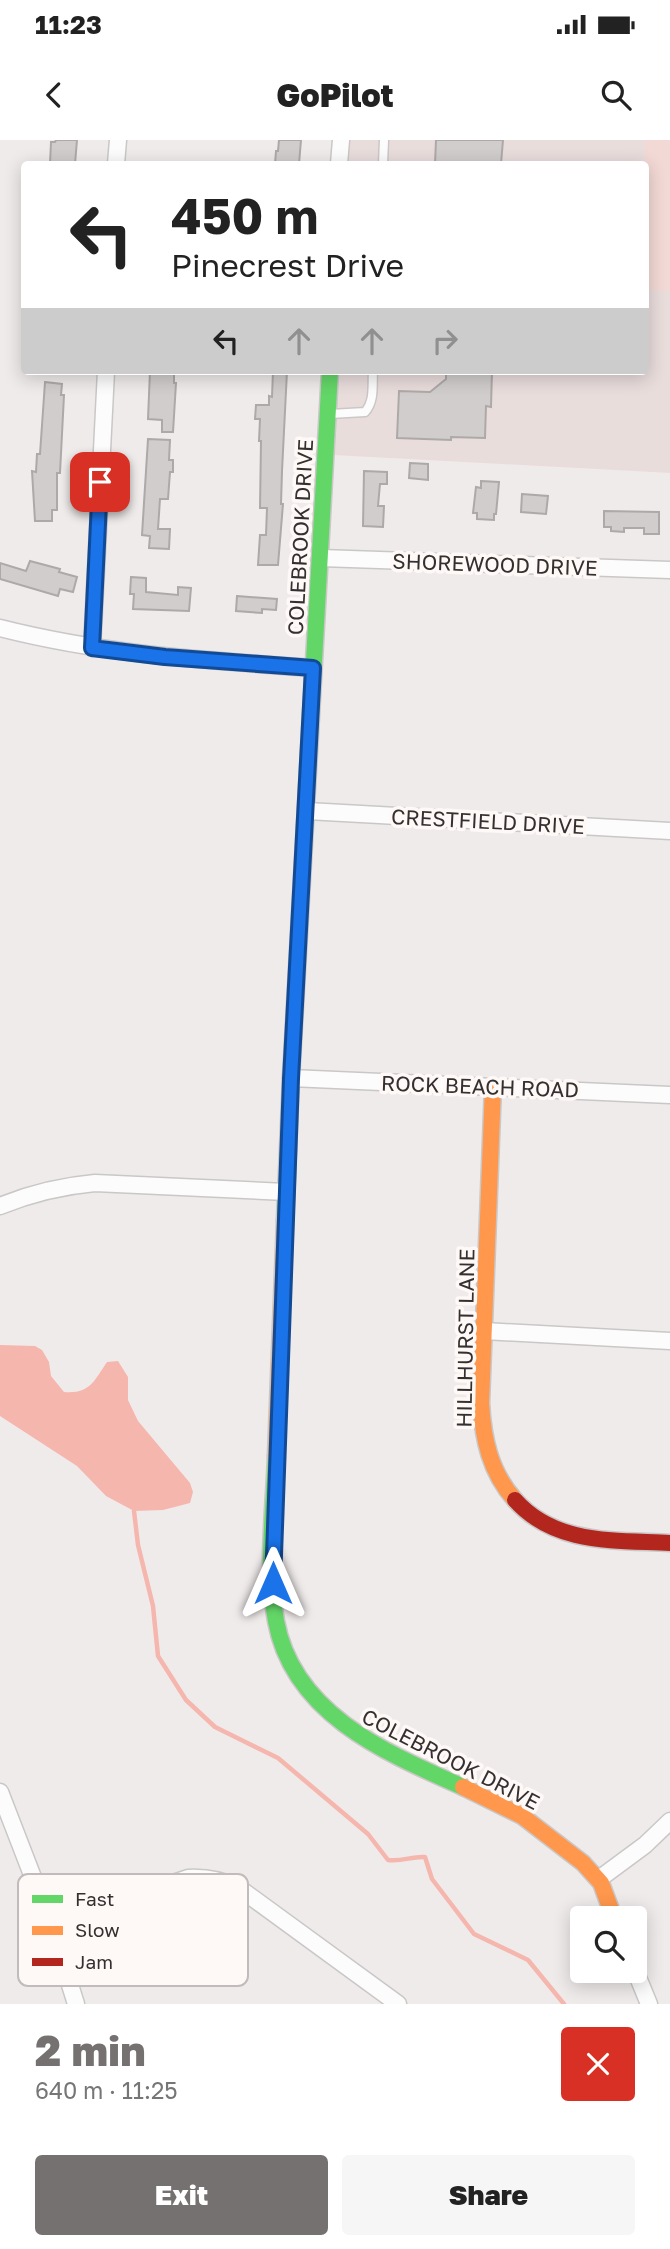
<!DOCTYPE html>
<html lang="en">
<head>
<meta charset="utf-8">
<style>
	:root { --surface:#fff; --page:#f6f6f6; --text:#222; --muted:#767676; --accent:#767171 }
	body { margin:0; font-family:"Golos Text",sans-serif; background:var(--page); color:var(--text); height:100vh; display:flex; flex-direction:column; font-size:26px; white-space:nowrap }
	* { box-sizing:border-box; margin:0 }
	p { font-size:23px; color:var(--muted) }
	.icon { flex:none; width:38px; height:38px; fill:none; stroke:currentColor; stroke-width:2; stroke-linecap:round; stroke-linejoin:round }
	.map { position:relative; height:1864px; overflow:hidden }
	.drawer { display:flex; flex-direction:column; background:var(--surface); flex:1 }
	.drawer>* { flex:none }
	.banner { position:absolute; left:21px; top:21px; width:628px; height:214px; border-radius:7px; box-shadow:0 4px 18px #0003; background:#fff; color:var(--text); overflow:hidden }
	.tools { position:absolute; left:570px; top:1766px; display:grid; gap:14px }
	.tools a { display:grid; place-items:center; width:77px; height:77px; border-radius:7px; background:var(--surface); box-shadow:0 4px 18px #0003; font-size:35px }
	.pin { position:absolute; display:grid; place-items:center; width:60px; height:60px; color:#fff; margin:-30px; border-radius:14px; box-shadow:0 4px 10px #0006 }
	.me { position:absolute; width:77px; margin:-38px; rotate:0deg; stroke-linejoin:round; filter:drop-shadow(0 0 5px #0008) }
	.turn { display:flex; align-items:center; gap:24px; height:147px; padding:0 35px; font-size:32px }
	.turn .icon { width:91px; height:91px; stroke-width:2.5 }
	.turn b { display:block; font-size:49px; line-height:60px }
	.lanes { display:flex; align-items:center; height:66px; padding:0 35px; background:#0003; justify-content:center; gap:35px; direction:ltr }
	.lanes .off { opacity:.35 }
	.round { display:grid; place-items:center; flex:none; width:74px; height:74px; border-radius:7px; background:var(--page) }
	.head { display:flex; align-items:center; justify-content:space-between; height:119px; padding:0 35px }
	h1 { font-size:42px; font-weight:800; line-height:52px; color:var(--accent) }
	.primary-button { display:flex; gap:14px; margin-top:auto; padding:14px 35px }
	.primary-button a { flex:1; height:80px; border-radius:7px; background:var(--accent); color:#fff; font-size:28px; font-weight:800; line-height:80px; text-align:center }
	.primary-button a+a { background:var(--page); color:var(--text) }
	.status { display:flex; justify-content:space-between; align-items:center; height:49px; padding:0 35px; background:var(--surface); direction:ltr }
	.status svg { height:19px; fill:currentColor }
	header { display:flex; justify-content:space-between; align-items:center; height:91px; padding:0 35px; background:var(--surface); font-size:32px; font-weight:800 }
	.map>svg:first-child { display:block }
	.built { fill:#e9dddc }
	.green { fill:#f3d9d6 }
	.water { fill:#f5b6ae }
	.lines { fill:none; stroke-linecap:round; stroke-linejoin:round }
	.stream { stroke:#f5b6ae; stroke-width:4.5 }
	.building { fill:#d1cdcd; stroke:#ada9a8; stroke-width:2 }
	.lane-casing { stroke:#cac7c7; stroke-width:11 }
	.street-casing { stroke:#cac7c7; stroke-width:19 }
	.fast-casing { stroke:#cac7c7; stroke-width:19 }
	.slow-casing { stroke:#cac7c7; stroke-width:19 }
	.jam-casing { stroke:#cac7c7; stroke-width:19 }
	.lane { stroke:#fdfcfc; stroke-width:8 }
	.street { stroke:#fdfcfc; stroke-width:16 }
	.fast { stroke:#63d668; stroke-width:16 }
	.slow { stroke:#ff974d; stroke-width:16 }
	.jam { stroke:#b3261e; stroke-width:16 }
	.route-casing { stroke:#114b97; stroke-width:18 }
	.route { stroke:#1a73e8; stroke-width:12 }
	.labels { text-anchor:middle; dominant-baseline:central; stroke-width:7; stroke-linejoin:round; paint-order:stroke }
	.street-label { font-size:21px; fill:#343030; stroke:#fef8f7 }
	.key { fill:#fef8f7; stroke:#c1bcbb; stroke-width:2 }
	.key-label { font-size:19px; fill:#343030 }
</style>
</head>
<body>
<div class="status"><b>11:23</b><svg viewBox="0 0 49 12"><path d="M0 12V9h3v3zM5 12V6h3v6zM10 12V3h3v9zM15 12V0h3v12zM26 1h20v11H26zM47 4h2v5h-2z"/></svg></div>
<header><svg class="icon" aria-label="back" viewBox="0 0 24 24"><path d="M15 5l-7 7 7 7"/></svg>GoPilot<svg class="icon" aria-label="search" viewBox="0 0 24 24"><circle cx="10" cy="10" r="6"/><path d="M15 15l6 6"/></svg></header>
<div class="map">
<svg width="670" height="1864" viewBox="0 0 670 1864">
	<rect width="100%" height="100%" fill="#f0ebeb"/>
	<!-- built -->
	<path class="built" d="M348,0H670V333L333,315L337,231H646V24H347Z"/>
	<!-- green -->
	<path class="green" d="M645,0H670V151L646,150Z"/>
	<!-- water -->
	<path class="water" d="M0,1205L35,1206L42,1210L49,1222L51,1236L64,1252C90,1254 94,1241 107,1222L118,1221L128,1237V1260L138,1281L190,1343L193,1352L190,1363L163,1370L134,1371L106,1356L77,1326L0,1276Z"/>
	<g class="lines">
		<!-- stream -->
		<path class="stream" d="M134,1371L138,1405L153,1466L158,1516L186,1560L215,1587L278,1618L368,1694L388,1720C402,1722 412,1716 425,1717L432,1739L474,1794L528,1820L564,1864"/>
	</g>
	<!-- building -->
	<path class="building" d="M56,0H77L75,24H50L51,2H55Z
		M279,0H301L299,24H275L276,11H278Z
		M436,0H503L501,24H435Z
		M150,231H174V243H176L173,292H162V280L148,279Z
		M273,231H287L282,331L281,364H283L278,425H258L260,395H266L267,368H260L261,301H259L260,279H255L256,265H269V256L272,257Z
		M446,231H492L491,267L486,266L485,298L451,297V300L397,298L399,251L430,252L446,239Z
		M45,242L62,244L61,255H64L60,333H57V370H52V381H35L32,331L36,332L37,314H40Z
		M148,299L170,300L169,320H173V332H170L168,359H160L158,389H170L169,409L149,408L150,396L142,395Z
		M410,323L428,324V340L409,338Z
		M364,331L387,332V344H380L378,366H384L383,387L363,386Z
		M481,341L499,342L496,374H494V380L477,379V373H473L476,347L481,348Z
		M522,354L548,356L546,374L521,372Z
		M604,371L659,372V394H644V388H624V392L611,391V387H604Z
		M30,421L60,429L59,432L77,437L73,452L60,449L58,456L0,439V423L26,431Z
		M131,437L146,438V452L178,455V447L191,448L189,471L133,469L134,454H130Z
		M237,456L277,459L276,470L262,469V473L236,471Z"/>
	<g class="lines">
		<defs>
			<path id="lane" d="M383,24L384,0
				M330,274L365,272C375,261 372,245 373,231"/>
			<path id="street" d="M116,24L118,0
				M339,24L341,0
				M321,418L670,430
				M0,488C106,515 205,520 313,528
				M92,508L106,231
				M307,671L670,691
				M291,938L670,955
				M0,1066C32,1053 61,1046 95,1043L286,1052
				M484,1191L670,1201
				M0,1652L51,1784L76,1864
				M599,1739L645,1705L670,1681
				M51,1784L188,1738C207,1737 222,1740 239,1748L398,1864
				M635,1830L649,1864"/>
			<path id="fast" d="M285,1080L291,938L330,231
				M276,1316C274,1370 266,1428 276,1481C293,1574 386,1613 463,1647"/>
			<path id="slow" d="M493,946L481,1263C483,1299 490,1332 515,1360
				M276,1316L285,1080
				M463,1647L522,1676L583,1723L601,1743L614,1778"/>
			<path id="jam" d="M515,1360C555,1405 615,1400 670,1403"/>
		</defs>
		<!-- lane casing -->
		<use href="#lane" class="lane-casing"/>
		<!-- street casing -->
		<use href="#street" class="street-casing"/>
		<!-- fast casing -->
		<use href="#fast" class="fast-casing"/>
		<!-- slow casing -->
		<use href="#slow" class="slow-casing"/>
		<!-- jam casing -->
		<use href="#jam" class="jam-casing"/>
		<!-- lane -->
		<use href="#lane" class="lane"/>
		<!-- street -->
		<use href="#street" class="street"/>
		<!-- fast -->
		<use href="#fast" class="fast"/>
		<!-- slow -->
		<use href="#slow" class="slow"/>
		<!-- jam -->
		<use href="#jam" class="jam"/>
	</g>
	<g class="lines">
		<defs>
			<path id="route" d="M100,342L92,508L165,517L313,528L291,939L273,1443"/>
		</defs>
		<!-- route casing -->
		<use href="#route" class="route-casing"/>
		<!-- route -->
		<use href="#route" class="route"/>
	</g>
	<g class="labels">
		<!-- street labels -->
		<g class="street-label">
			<text transform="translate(300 397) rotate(-87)">COLEBROOK DRIVE</text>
			<text transform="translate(495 424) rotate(2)">SHOREWOOD DRIVE</text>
			<text transform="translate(488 681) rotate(3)">CRESTFIELD DRIVE</text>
			<text transform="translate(480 946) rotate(2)">ROCK BEACH ROAD</text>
			<text transform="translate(465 1198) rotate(-89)">HILLHURST LANE</text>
			<text transform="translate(451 1619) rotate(27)">COLEBROOK DRIVE</text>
		</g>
	</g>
	<!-- legend -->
	<rect x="18" y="1734" width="230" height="112" rx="10" class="key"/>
	<rect x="32" y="1755" width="31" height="8" fill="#63d668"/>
	<rect x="32" y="1786" width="31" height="9" fill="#ff974d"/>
	<rect x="32" y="1818" width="31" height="8" fill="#b3261e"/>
	<g class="key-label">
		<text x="75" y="1766">Fast</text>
		<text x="75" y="1797">Slow</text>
		<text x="75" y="1829">Jam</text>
	</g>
</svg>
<div class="tools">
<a><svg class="icon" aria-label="search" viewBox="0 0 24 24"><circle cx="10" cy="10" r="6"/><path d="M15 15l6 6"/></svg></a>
</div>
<div class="pin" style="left:100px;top:342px;background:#d93025"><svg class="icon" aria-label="arrive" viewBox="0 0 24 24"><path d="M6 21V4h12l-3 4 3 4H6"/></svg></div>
<svg class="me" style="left:273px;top:1443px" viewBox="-20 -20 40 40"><path d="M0-17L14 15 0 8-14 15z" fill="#1a73e8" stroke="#fff" stroke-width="4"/></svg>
<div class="banner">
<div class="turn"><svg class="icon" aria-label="left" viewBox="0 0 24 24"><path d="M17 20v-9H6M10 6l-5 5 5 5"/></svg><div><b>450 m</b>Pinecrest Drive</div></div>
<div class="lanes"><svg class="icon" aria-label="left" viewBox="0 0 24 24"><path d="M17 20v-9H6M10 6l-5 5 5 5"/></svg><svg class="icon off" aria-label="ahead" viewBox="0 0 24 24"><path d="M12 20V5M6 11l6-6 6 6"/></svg><svg class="icon off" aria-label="ahead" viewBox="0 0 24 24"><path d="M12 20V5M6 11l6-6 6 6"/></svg><svg class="icon off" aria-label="right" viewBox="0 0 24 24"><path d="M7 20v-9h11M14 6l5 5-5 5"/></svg></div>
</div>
</div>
<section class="drawer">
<div class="head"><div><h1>2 min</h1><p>640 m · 11:25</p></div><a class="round" style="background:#d93025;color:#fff"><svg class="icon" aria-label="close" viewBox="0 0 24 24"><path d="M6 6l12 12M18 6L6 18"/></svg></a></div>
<div class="primary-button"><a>Exit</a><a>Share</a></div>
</section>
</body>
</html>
